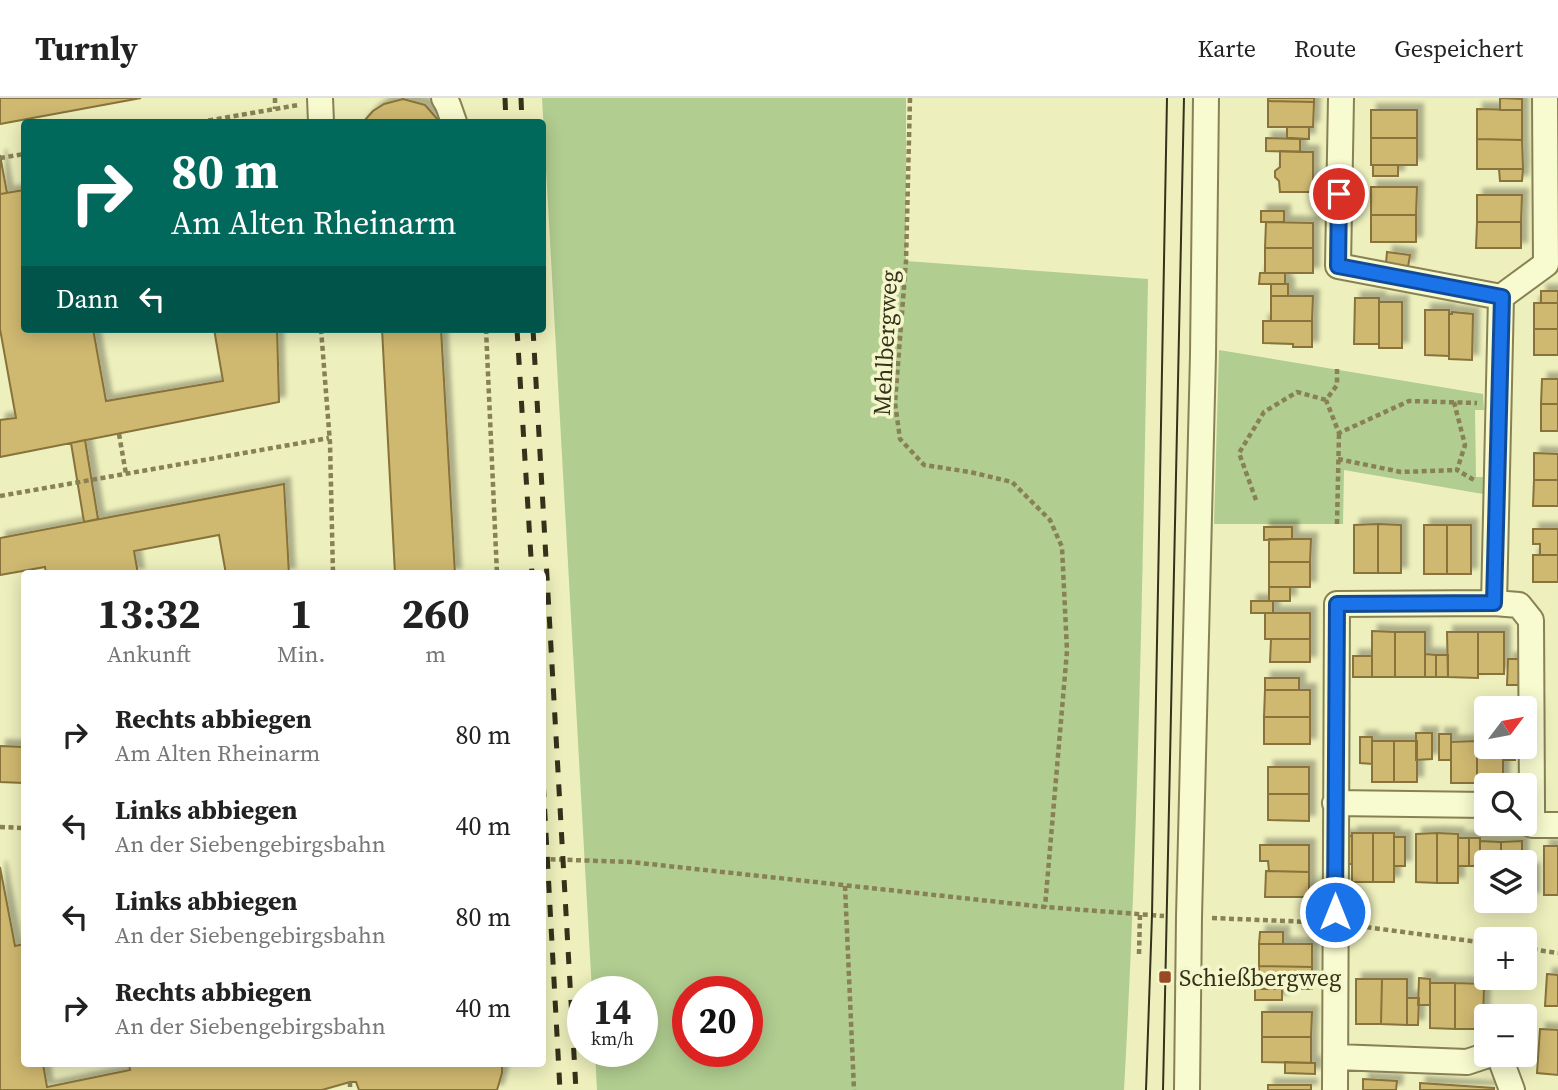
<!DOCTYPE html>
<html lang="de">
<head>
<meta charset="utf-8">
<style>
	:root { --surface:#fff; --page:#f6f6f6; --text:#222; --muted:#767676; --line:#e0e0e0 }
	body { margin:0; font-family:"Source Serif 4",serif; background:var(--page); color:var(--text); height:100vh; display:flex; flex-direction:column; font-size:26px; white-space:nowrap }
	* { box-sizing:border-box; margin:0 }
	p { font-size:23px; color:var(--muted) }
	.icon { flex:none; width:38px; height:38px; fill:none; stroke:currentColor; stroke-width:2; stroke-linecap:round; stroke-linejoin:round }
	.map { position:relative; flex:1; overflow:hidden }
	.side { position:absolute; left:21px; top:472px; width:525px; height:497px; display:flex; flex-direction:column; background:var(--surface); border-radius:7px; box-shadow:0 4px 18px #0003 }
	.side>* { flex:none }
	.top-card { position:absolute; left:21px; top:21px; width:525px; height:214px; border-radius:7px; box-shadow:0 4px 18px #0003; background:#00695c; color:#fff; overflow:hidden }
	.needle { width:46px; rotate:58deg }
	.buttons { position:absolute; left:1474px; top:598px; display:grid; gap:14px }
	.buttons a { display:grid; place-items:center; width:63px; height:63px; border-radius:7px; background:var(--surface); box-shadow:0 4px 18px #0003; font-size:35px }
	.speed { position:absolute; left:567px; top:878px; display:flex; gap:14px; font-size:35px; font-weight:700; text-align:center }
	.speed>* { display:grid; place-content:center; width:91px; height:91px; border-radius:50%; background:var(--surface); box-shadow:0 4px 18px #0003; line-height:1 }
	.speed small { font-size:18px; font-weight:400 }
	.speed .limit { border:10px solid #d22; background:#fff; color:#111 }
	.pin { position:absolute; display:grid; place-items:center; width:60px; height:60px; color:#fff; margin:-30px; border:4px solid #fff; border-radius:50%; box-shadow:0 2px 7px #0007 }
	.me { position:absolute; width:77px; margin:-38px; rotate:0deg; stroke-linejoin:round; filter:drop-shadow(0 0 5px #0008) }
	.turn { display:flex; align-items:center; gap:24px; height:147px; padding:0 35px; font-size:32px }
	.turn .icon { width:91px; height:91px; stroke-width:2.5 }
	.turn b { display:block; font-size:49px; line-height:60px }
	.then { display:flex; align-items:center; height:66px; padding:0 35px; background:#0003; gap:14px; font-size:26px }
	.eta { display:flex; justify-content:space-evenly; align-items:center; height:119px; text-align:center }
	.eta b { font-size:42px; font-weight:700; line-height:49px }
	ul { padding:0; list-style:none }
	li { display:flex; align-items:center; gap:21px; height:91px; padding:0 35px }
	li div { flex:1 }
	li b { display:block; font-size:26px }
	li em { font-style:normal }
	header { display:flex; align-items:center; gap:42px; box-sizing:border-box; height:98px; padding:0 35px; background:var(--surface); border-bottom:2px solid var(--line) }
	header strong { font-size:33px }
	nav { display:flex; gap:38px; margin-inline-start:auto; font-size:24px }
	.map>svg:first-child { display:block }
	.green { fill:#b1cd90; fill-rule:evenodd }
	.building { fill:#cfb870; stroke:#87733a; stroke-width:2; filter:url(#shadow) }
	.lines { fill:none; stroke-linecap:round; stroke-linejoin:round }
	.minor-casing { stroke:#878155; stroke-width:28 }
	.path { stroke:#878155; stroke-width:4.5; stroke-dasharray:5 3.5; stroke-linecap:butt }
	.minor { stroke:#f8facf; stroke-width:24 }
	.tram { stroke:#35311a; stroke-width:2 }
	.rail { stroke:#35311a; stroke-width:5; stroke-dasharray:12 12; stroke-linecap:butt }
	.route-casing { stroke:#114b97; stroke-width:18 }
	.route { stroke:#1a73e8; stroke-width:12 }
	.poi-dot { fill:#984a23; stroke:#f4f6cb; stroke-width:2.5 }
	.labels { text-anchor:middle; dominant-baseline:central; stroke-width:7; stroke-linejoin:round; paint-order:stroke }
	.street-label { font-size:24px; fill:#35311a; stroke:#f4f6cb }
	.poi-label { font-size:24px; fill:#35311a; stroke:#f4f6cb; text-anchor:start }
</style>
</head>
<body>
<header>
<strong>Turnly</strong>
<nav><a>Karte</a><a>Route</a><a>Gespeichert</a></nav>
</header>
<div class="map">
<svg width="1558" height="992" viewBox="0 0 1558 992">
	<defs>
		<filter id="shadow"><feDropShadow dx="6" dy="-6" stdDeviation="2" flood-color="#0004"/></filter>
	</defs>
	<rect width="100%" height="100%" fill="#edefbc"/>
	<!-- green -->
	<path class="green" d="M542,0H906V163L1148,181C1143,451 1139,722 1124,992H597L595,954H642V894H592ZM688,894H747V954H688Z
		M1219,252L1483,296L1484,312H1475L1476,379H1484L1483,396L1344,372L1343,426H1214Z"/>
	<!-- building -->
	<path class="building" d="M0,0H141L0,26Z
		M1268,0H1314V4L1268,3Z
		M1500,0L1522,1V12H1500Z
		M403,1L425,7L440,24L405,23L363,24L373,13L384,6Z
		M1268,3L1314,4L1313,29H1268Z
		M1477,11L1522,12V42L1477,41Z
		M1371,12H1417V40H1371Z
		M1287,29H1309V41L1287,40Z
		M1266,40L1300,41V54L1266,53Z
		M1371,40H1417V67H1371Z
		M1477,41L1522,42L1523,71H1477Z
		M1280,53L1313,54V94H1280L1279,83L1275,79V73L1280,69Z
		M0,57L7,95L0,96Z
		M1373,67H1398V78H1373Z
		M1499,71H1523L1522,83H1500Z
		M1371,89H1417L1416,117H1371Z
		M24,92V231H93L106,303L223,283L214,231H277L279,304L0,359V322L16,320L0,231V96Z
		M1477,97H1522L1521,124H1477Z
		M1261,113H1284V124H1261Z
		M1371,117H1416V144H1371Z
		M1266,124L1313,125V150H1265Z
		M1477,124H1521V150H1476Z
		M1265,150H1313V175H1265Z
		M1387,154L1410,157L1408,169L1386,165Z
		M1260,175H1285V186H1259Z
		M1271,186H1288V198H1271Z
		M1541,193H1558V205H1541Z
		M1271,198H1313L1312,223H1271Z
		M1355,200H1379V246H1354Z
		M1379,204H1402V250H1379Z
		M1534,205H1558V231H1534Z
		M1425,212H1449V258L1425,257Z
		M1452,214L1473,216L1472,262L1449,261V216H1452Z
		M1263,223H1312V249H1293V246L1263,245Z
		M382,231H441L455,476H395Z
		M1534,231H1558V257H1534Z
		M1542,281H1558V306H1541Z
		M1541,306H1558V333H1541Z
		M85,342L98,421L84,424L71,345Z
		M1534,355L1558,356V382H1534Z
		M1534,382H1558V408H1533Z
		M284,386L289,476H226L219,437L134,453L138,476H46L45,469L0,477V440Z
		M1378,426V475H1354V427Z
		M1378,426L1401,427V475H1378Z
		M1424,427H1447V476H1424Z
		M1447,427H1471V476H1447Z
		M1264,429H1292V441L1264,442Z
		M1533,431H1558V457H1540V446H1533Z
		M1269,441H1311L1310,464H1269Z
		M1533,457H1558V484H1533Z
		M1269,464H1310V489H1269Z
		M1269,489H1290V503H1269Z
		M1251,503H1273V515H1251Z
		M1265,515H1310V541H1265Z
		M1372,533L1395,534V579H1372Z
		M1395,534H1425V579H1395Z
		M1447,534H1478V580L1448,579Z
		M1478,534H1504V576H1478Z
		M1271,541H1310V564H1270Z
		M1425,556L1436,557V579H1425Z
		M1436,557H1448V579H1436Z
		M1353,558H1372V579H1353Z
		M1508,561H1519V587H1507Z
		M1265,580H1299V592H1265Z
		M1265,592H1310V619H1264Z
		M1264,619H1310V646H1264Z
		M1416,635H1432V661L1416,662Z
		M1439,636H1451V662H1439Z
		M1360,639H1372V666L1360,665Z
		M1372,643H1394V684H1372Z
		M1394,643H1417V684H1394Z
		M1477,643V685H1451V644Z
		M1477,643H1486V649H1503V685H1477Z
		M0,648L24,649V685L0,684Z
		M1503,649H1515V662H1503Z
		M1268,669H1309V696H1268Z
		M1268,696H1309V723L1268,722Z
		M1352,735H1373V784H1352Z
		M1373,735H1394V784H1373Z
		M1437,735V785L1416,784V736Z
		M1437,735L1458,736V785H1437Z
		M1341,738H1352V766H1341Z
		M1394,739H1405V768H1394Z
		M1458,740H1469V768H1458Z
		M1469,740H1480V768H1469Z
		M1480,743L1501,744V765H1486V792H1480Z
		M1522,743V765H1501V744Z
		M1260,747H1309V774L1269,773L1268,763H1260Z
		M1544,748H1558V797H1544Z
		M0,769L15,848L24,846V966H43L47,989L130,972L129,966H502V975L497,992H359L356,984H350L322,992H0Z
		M1524,772H1533V800H1524Z
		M1266,773L1309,774V799H1265Z
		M1260,834H1283V846H1259Z
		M1259,846H1312V869L1259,868Z
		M1259,868L1312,869V891H1259Z
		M1547,876L1558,877V908H1545Z
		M1419,880L1430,881V907H1418Z
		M1495,880H1514L1513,890H1495Z
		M1356,881H1382L1381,926H1356Z
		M1382,881H1407V927L1381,926Z
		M1430,885H1455V931L1430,930Z
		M1455,885L1484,886L1483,931H1455Z
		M1255,891H1282V902H1255Z
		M1407,900H1419L1418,927H1407Z
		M1262,914H1312L1311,939H1262Z
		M1540,931L1558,932V977L1537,975Z
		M1262,939H1311V965L1262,964Z
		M1285,964L1315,965V976L1285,975Z
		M1363,981L1397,983L1396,992H1363Z
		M1420,985L1494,990V992H1420Z
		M1268,987H1311V992H1268Z"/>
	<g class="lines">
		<defs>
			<path id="minor" d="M320,0L321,24
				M444,0L448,7L454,24
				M1341,0L1338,168L1501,199L1494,505L1519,507L1531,522L1532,707H1524
				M1501,199L1546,166L1545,0
				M1335,705L1486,707
				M1532,707V727H1558
				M1499,957L1512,992
				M1336,959L1467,964L1488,957
				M1187,992L1189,819L1203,257L1206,0
				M1335,992L1337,506L1494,505"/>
		</defs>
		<!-- minor casing -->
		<use href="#minor" class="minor-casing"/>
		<!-- path -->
		<path class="path" d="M275,0V11
			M910,0L906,163L895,305L900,341L924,367L970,374L1012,384L1050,422L1062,449L1067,553L1045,809
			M200,24L298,7
			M0,60L24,56
			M321,231L330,345L333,476
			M486,231L497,476
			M1337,271V287L1326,302L1339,335L1409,303L1477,305
			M1454,304L1465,347L1457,372L1474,382
			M119,336L126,376
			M1338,361L1401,374L1457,372
			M0,398L329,340
			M1256,402L1239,355L1264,314L1297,294L1326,302
			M1337,426L1339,335
			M392,476H395
			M0,729L24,730
			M542,761L631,764L1045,809L1164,818
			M845,788L854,992
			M1212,820L1311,824
			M1358,828L1486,845
			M1524,850L1558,855
			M1139,856L1140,817
			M350,984V992"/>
		<!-- minor -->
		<use href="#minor" class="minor"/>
		<!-- tram -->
		<path class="tram" d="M1146,992L1152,817L1167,0
			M1163,992L1184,0"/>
		<!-- rail -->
		<path class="rail" d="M505,0L506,24
			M521,0L522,24
			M517,231L532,476
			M533,231L576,992
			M542,663L560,992"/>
	</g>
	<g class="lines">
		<defs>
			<path id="route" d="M1335,814L1337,506L1494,505L1502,199L1338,168L1339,96"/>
		</defs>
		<!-- route casing -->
		<use href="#route" class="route-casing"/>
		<!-- route -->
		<use href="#route" class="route"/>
	</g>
	<!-- markers -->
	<rect class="poi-dot" x="1158" y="872" width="14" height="14" rx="3.5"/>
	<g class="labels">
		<!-- street labels -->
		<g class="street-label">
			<text transform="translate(885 245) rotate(-87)">Mehlbergweg</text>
		</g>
		<!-- poi labels -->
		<g class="poi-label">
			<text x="1179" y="879">Schießbergweg</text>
		</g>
	</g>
</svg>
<div class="buttons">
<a><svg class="needle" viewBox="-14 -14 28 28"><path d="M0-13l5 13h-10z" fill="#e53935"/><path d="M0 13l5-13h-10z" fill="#767676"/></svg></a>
<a><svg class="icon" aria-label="search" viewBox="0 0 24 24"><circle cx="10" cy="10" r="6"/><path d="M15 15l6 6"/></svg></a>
<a><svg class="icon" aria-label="layers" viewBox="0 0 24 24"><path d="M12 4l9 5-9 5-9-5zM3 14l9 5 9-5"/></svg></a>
<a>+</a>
<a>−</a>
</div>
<div class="speed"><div>14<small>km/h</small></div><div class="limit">20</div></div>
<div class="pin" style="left:1339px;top:96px;background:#d93025"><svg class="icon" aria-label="arrive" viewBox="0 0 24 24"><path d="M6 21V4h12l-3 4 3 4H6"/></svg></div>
<svg class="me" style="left:1335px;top:814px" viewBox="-20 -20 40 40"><circle r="17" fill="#1a73e8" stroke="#fff" stroke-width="3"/><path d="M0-11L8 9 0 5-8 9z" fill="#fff"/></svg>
<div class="top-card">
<div class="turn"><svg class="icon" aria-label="right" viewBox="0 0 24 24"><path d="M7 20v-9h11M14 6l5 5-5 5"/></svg><div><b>80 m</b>Am Alten Rheinarm</div></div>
<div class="then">Dann<svg class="icon" aria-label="left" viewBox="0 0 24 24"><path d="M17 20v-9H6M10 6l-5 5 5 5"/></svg></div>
</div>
<section class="side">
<div class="eta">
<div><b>13:32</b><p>Ankunft</p></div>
<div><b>1</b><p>Min.</p></div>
<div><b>260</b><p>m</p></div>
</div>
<ul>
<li><svg class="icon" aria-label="right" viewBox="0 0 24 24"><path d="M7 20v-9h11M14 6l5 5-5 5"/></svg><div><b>Rechts abbiegen</b><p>Am Alten Rheinarm</p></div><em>80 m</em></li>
<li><svg class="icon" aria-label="left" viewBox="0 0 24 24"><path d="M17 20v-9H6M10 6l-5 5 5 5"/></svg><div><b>Links abbiegen</b><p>An der Siebengebirgsbahn</p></div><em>40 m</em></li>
<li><svg class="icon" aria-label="left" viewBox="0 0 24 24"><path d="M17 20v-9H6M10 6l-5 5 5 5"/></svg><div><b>Links abbiegen</b><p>An der Siebengebirgsbahn</p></div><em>80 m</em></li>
<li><svg class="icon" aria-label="right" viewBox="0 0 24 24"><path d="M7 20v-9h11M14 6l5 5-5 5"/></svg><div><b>Rechts abbiegen</b><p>An der Siebengebirgsbahn</p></div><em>40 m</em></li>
</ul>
</section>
</div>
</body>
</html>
